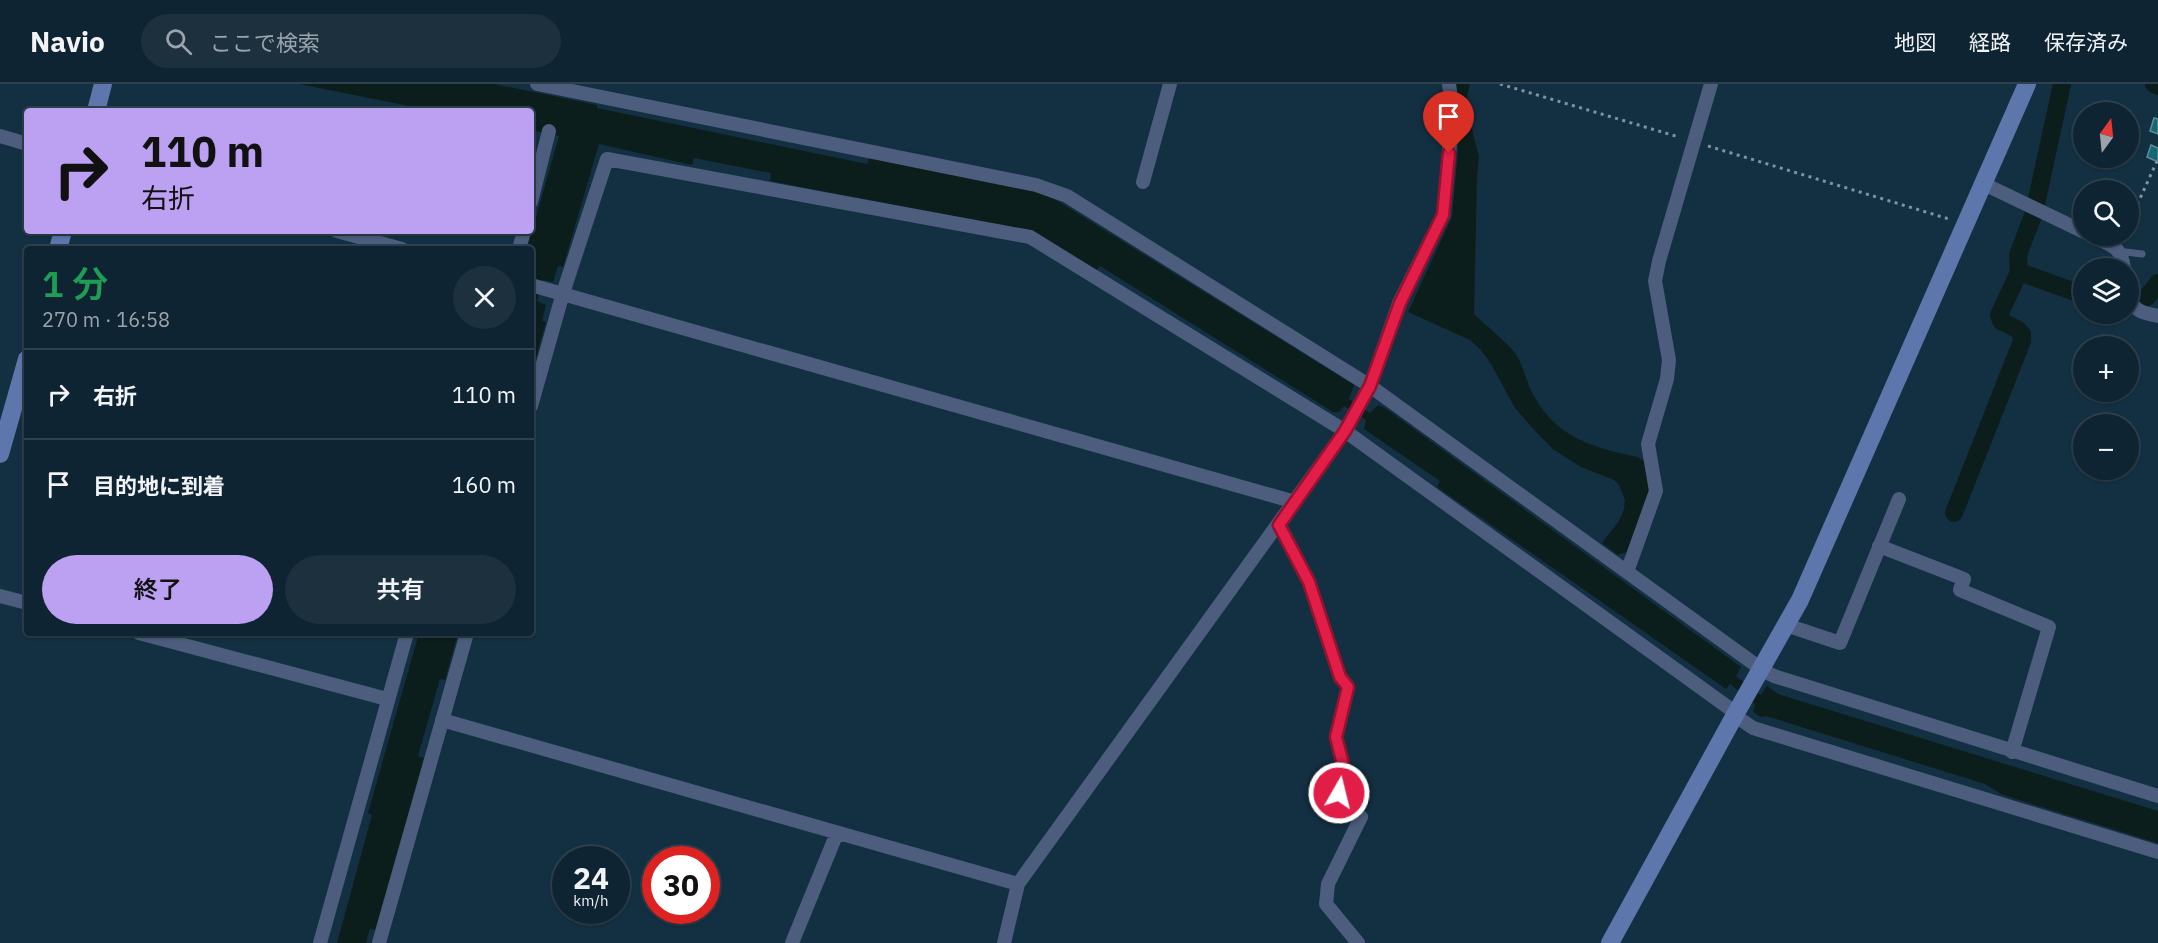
<!DOCTYPE html>
<html lang="ja">
<head>
<meta charset="utf-8">
<style>
	:root { --surface:#0e2432; --page:#1c303e; --text:#f1f3f6; --muted:#9ba4ac; --line:#2e414d; --accent:#bca0f2 }
	body { margin:0; font-family:"IBM Plex Sans","Noto Sans JP",sans-serif; background:var(--page); color:var(--text); height:100vh; display:flex; flex-direction:column; font-size:22px; white-space:nowrap }
	* { box-sizing:border-box; margin:0 }
	p { font-size:20px; color:var(--muted) }
	.icon { flex:none; width:33px; height:33px; fill:none; stroke:currentColor; stroke-width:2; stroke-linecap:round; stroke-linejoin:round }
	.map { position:relative; flex:1; overflow:hidden }
	.sheet { position:absolute; left:24px; top:162px; width:510px; height:390px; display:flex; flex-direction:column; background:var(--surface); border-radius:6px; box-shadow:0 2px 4px #0004,0 0 0 2px var(--line) }
	.sheet>* { flex:none }
	.banner { position:absolute; left:24px; top:24px; width:510px; height:126px; border-radius:6px; box-shadow:0 2px 4px #0004,0 0 0 2px var(--line); background:#bca0f2; color:#111; overflow:hidden }
	.needle { width:39px; rotate:15deg }
	.tools { position:absolute; left:2073px; top:18px; display:grid; gap:12px }
	.tools a { display:grid; place-items:center; width:66px; height:66px; border-radius:50%; background:var(--surface); box-shadow:0 2px 4px #0004,0 0 0 2px var(--line); font-size:30px }
	.speed { position:absolute; left:552px; top:762px; display:flex; gap:12px; font-size:30px; font-weight:700; text-align:center }
	.speed>* { display:grid; place-content:center; width:78px; height:78px; border-radius:50%; background:var(--surface); box-shadow:0 2px 4px #0004,0 0 0 2px var(--line); line-height:1 }
	.speed small { font-size:15px; font-weight:400 }
	.speed .limit { border:9px solid #d22; background:#fff; color:#111 }
	.pin { position:absolute; display:grid; place-items:center; width:51px; height:51px; color:#fff; margin:-62px -26px; border-radius:50% 50% 50% 0; rotate:-45deg; box-shadow:0 0 6px #0007 }
	.pin .icon { rotate:45deg }
	.me { position:absolute; width:66px; margin:-33px; rotate:8deg; stroke-linejoin:round; filter:drop-shadow(0 0 4px #0008) }
	.turn { display:flex; align-items:center; gap:21px; height:126px; padding:0 18px; font-size:27px }
	.turn .icon { width:78px; height:78px; stroke-width:2.5 }
	.turn b { display:block; font-size:42px; line-height:51px }
	.round { display:grid; place-items:center; flex:none; width:63px; height:63px; border-radius:32px; background:var(--page) }
	.summary { display:flex; align-items:center; justify-content:space-between; height:102px; padding:0 18px }
	h1 { font-size:36px; font-weight:600; line-height:45px; color:#1e9e55 }
	.primary-button { display:flex; gap:12px; margin-top:auto; padding:12px 18px }
	.primary-button a { flex:1; height:69px; border-radius:36px; background:var(--accent); color:#111; font-size:24px; font-weight:600; line-height:69px; text-align:center }
	.primary-button a+a { background:var(--page); color:var(--text) }
	ul { padding:0; list-style:none }
	li { display:flex; align-items:center; gap:18px; height:90px; padding:0 18px; border-top:2px solid var(--line) }
	li div { flex:1 }
	li b { display:block; font-size:22px }
	li em { font-style:normal }
	header { display:flex; align-items:center; gap:36px; box-sizing:border-box; height:84px; padding:0 30px; background:var(--surface); border-bottom:2px solid var(--line) }
	header strong { font-size:28px }
	nav { display:flex; gap:33px; margin-inline-start:auto; font-size:21px }
	.search { width:420px; height:54px; background:var(--page); display:flex; align-items:center; gap:15px; box-sizing:border-box; padding:0 21px; border-radius:33px; color:var(--muted); font-size:22px }
	.map>svg:first-child { display:block }
	.water { fill:#0b1e1c }
	.lines { fill:none; stroke-linecap:round; stroke-linejoin:round }
	.canal { stroke:#0b1e1c; stroke-width:18 }
	.building { fill:#136976; stroke:#638d95; stroke-width:1.5 }
	.path { stroke:#7d93a2; stroke-width:3; stroke-dasharray:3 4.5; stroke-linecap:butt }
	.lane { stroke:#4c5d7e; stroke-width:7 }
	.street { stroke:#4c5d7e; stroke-width:14 }
	.secondary { stroke:#5d76ab; stroke-width:18 }
	.route-casing { stroke:#92132f; stroke-width:15 }
	.route { stroke:#e11d48; stroke-width:10 }
</style>
</head>
<body>
<header>
<strong>Navio</strong>
<div class="search"><svg class="icon" aria-label="search" viewBox="0 0 24 24"><circle cx="10" cy="10" r="6"/><path d="M15 15l6 6"/></svg>ここで検索</div>
<nav><a>地図</a><a>経路</a><a>保存済み</a></nav>
</header>
<div class="map">
<svg width="2158" height="859" viewBox="0 0 2158 859">
	<rect width="100%" height="100%" fill="#133042"/>
	<!-- water -->
	<path class="water" d="M299,0H494L597,21V24L867,80L869,74L1037,108L1056,116L1354,301L1349,315L1370,329L1378,321L1385,324L1741,583L1736,592L1761,611L1767,602L1778,610L2158,727V759L2003,711L1985,700L1766,632L1761,633L1753,628L1755,620L1730,600L1726,605L1437,403L1440,397L1364,345L1366,336L1344,322L1339,328H1333L1100,182L1096,187L1033,147L770,97L771,89L694,74L692,81L599,60L563,183L558,182L553,198L543,196L537,217L546,221L542,237L546,238L531,292V204L536,187L531,185V165H527L559,52L531,46V27H434Z
		M1453,0H1470L1467,14L1469,34L1479,73L1477,93L1474,230C1487,243 1504,255 1515,269C1524,281 1526,299 1534,312C1557,354 1594,364 1638,373L1645,378L1649,408L1630,467L1618,471L1602,459L1619,437L1624,425L1625,416L1619,401L1614,396L1581,383L1553,365L1537,349L1515,324L1491,280L1481,266L1470,256L1408,228L1452,133L1461,32L1459,15Z
		M419,549H458L445,596L440,595L418,672L424,674L375,846L370,845L366,859H337L372,731L368,729Z"/>
	<g class="lines">
		<!-- canal -->
		<path class="canal" d="M2154,0L2158,2
			M2019,188L2084,211
			M2128,217L2147,213L2158,199
			M1954,429L2022,257V250L2017,245L2001,237L1999,231L2019,188L2018,171L2034,129L2062,0"/>
	</g>
	<!-- building -->
	<path class="building" d="M2154,34L2158,35V50L2150,47Z
		M2151,61L2158,64V78L2147,73Z"/>
	<g class="lines">
		<!-- path -->
		<path class="path" d="M1500,0L1679,53
			M1708,62L1949,135
			M2128,141L2157,77"/>
		<!-- lane -->
		<path class="lane" d="M2121,170L2126,168L2142,170"/>
		<!-- street -->
		<path class="street" d="M537,0L1036,101L1067,112L1370,302L1764,587L1774,592L2158,712
			M0,52L27,60
			M1143,98L1170,0
			M1984,100L2084,148
			M531,118L549,47
			M337,147L402,165
			M2091,152C2110,161 2121,161 2124,184
			M519,165L524,147
			M531,201L1295,418
			M2128,214C2136,228 2143,229 2158,232
			M531,322L563,209L607,75L1030,153L1345,347L1736,629
			M1279,440L1309,498L1340,593L1348,603L1336,653L1344,684L1339,709L1340,717L1361,733L1328,800L1326,820L1358,859
			M1879,462L1964,495L1960,506L2049,543L2012,668
			M1627,488L1656,407L1648,360L1667,295L1669,276L1655,197L1659,177L1711,0
			M0,512L27,519
			M1786,541L1840,559L1899,415
			M139,549L387,615
			M1734,631L1753,644L2158,768
			M442,636L1018,800L1345,347L1370,302L1399,219L1443,131L1453,28L1449,0
			M320,859L407,549
			M379,859L467,549
			M792,859L837,749
			M1004,859L1018,800"/>
		<!-- secondary -->
		<path class="secondary" d="M96,27L103,0
			M58,165L63,147
			M0,370L27,275
			M1610,859L1736,629L1800,516L2027,0"/>
	</g>
	<g class="lines">
		<defs>
			<path id="route" d="M1339,709L1344,684L1336,653L1348,603L1340,593L1309,498L1279,441L1345,347L1370,302L1400,219L1443,131L1449,69"/>
		</defs>
		<!-- route casing -->
		<use href="#route" class="route-casing"/>
		<!-- route -->
		<use href="#route" class="route"/>
	</g>
</svg>
<div class="tools">
<a><svg class="needle" viewBox="-14 -14 28 28"><path d="M0-13l5 13h-10z" fill="#e53935"/><path d="M0 13l5-13h-10z" fill="#9ba4ac"/></svg></a>
<a><svg class="icon" aria-label="search" viewBox="0 0 24 24"><circle cx="10" cy="10" r="6"/><path d="M15 15l6 6"/></svg></a>
<a><svg class="icon" aria-label="layers" viewBox="0 0 24 24"><path d="M12 4l9 5-9 5-9-5zM3 14l9 5 9-5"/></svg></a>
<a>+</a>
<a>−</a>
</div>
<div class="speed"><div>24<small>km/h</small></div><div class="limit">30</div></div>
<div class="pin" style="left:1449px;top:69px;background:#d93025"><svg class="icon" aria-label="arrive" viewBox="0 0 24 24"><path d="M6 21V4h12l-3 4 3 4H6"/></svg></div>
<svg class="me" style="left:1339px;top:709px" viewBox="-20 -20 40 40"><circle r="17" fill="#e11d48" stroke="#fff" stroke-width="3"/><path d="M0-11L8 9 0 5-8 9z" fill="#fff"/></svg>
<div class="banner">
<div class="turn"><svg class="icon" aria-label="right" viewBox="0 0 24 24"><path d="M7 20v-9h11M14 6l5 5-5 5"/></svg><div><b>110 m</b>右折</div></div>
</div>
<section class="sheet">
<div class="summary"><div><h1>1 分</h1><p>270 m · 16:58</p></div><a class="round"><svg class="icon" aria-label="close" viewBox="0 0 24 24"><path d="M6 6l12 12M18 6L6 18"/></svg></a></div>
<ul>
<li><svg class="icon" aria-label="right" viewBox="0 0 24 24"><path d="M7 20v-9h11M14 6l5 5-5 5"/></svg><div><b>右折</b></div><em>110 m</em></li>
<li><svg class="icon" aria-label="arrive" viewBox="0 0 24 24"><path d="M6 21V4h12l-3 4 3 4H6"/></svg><div><b>目的地に到着</b></div><em>160 m</em></li>
</ul>
<div class="primary-button"><a>終了</a><a>共有</a></div>
</section>
</div>
</body>
</html>
